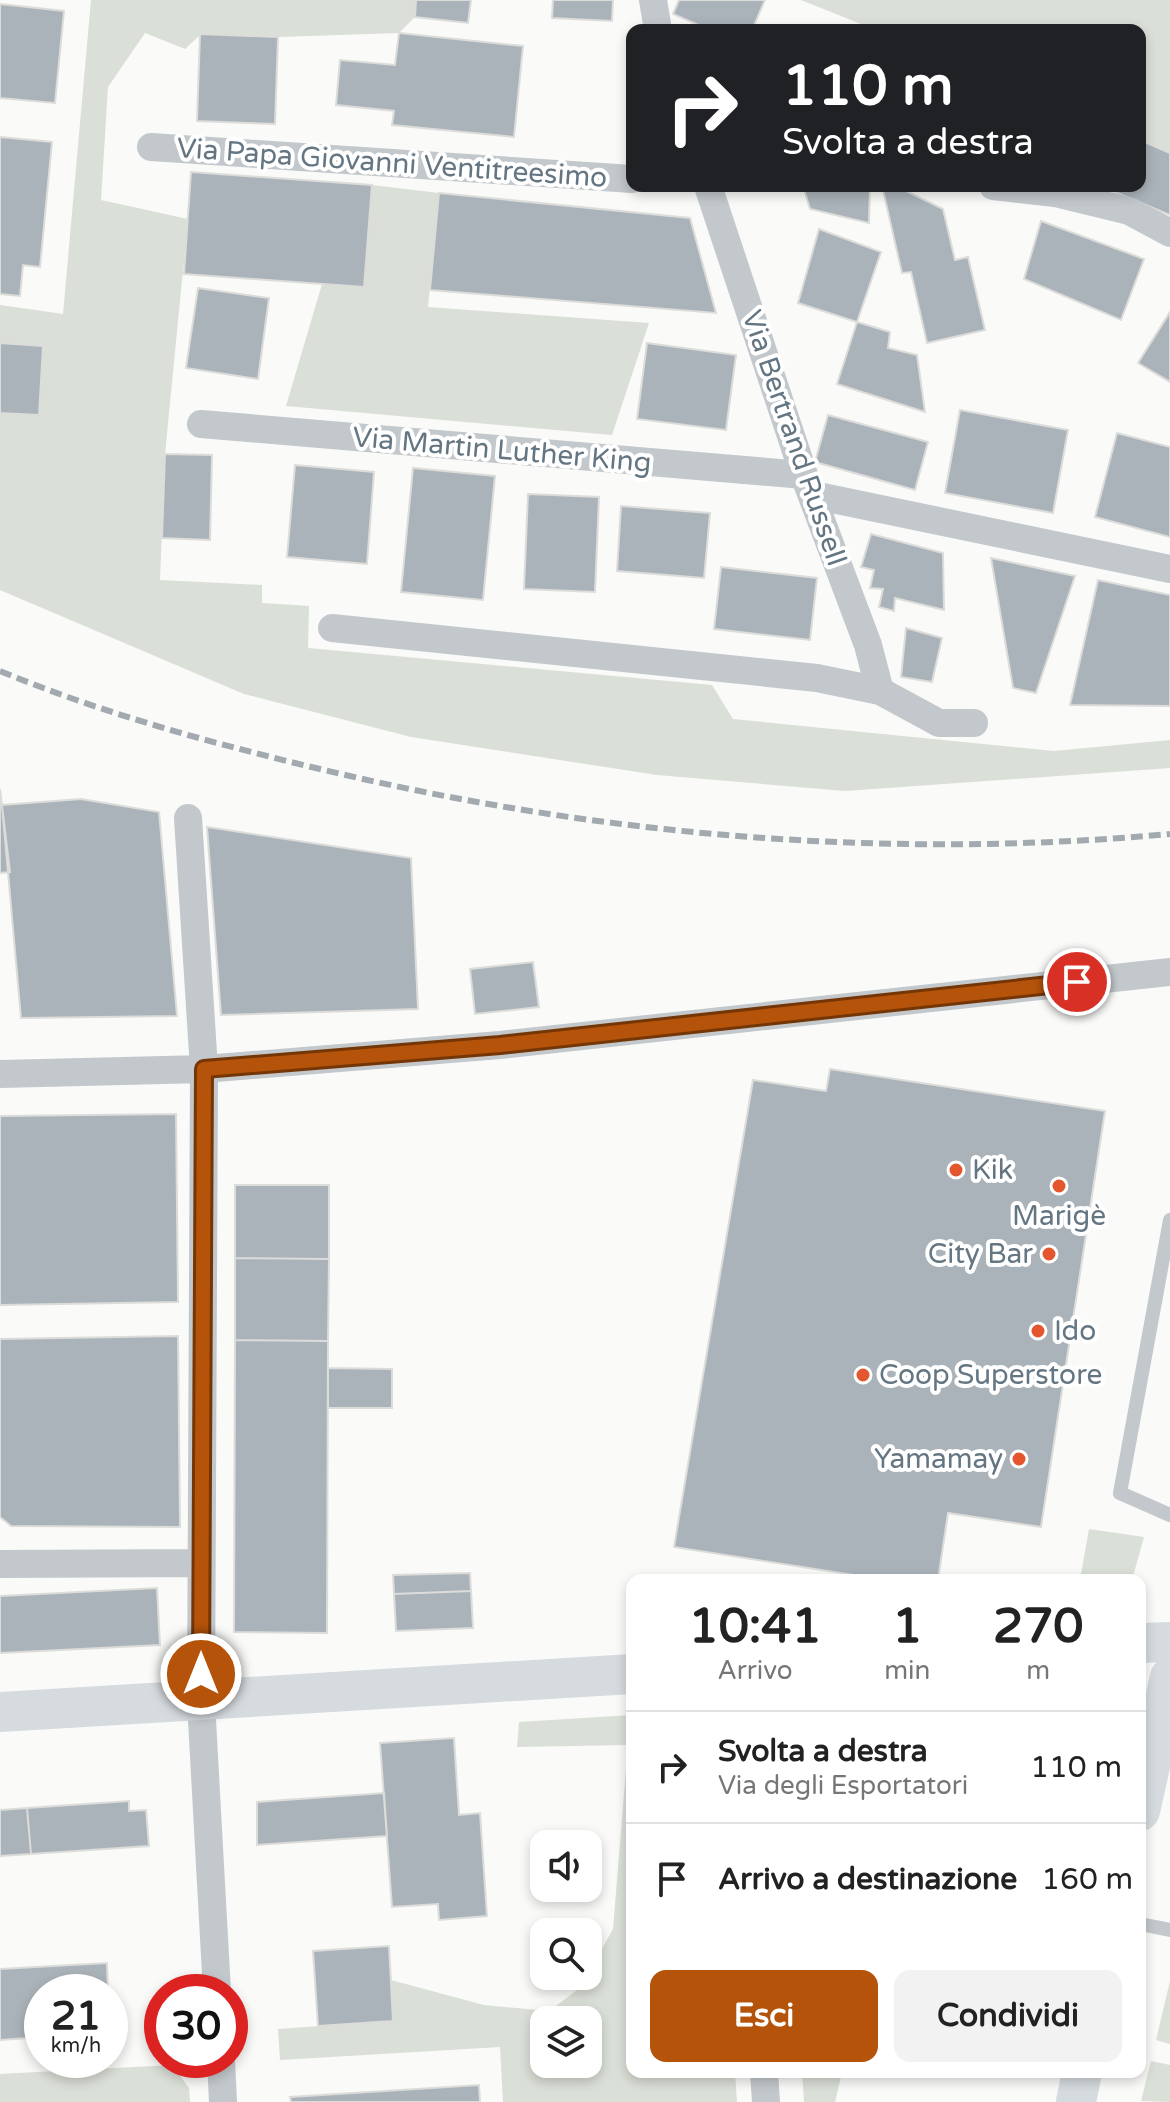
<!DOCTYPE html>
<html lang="it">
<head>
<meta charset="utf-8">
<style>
	:root { --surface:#fff; --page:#f2f2f2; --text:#222; --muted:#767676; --line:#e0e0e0; --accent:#b45309 }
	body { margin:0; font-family:"Varela Round",sans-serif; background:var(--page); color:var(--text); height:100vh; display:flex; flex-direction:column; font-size:30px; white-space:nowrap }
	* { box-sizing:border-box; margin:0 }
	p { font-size:26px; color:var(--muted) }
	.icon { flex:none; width:44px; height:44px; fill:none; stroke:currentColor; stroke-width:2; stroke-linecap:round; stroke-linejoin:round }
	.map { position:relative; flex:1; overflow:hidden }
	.drawer { position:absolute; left:626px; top:1574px; width:520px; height:504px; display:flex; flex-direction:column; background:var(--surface); border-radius:16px; box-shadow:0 4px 12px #0003 }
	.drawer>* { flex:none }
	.banner { position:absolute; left:626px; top:24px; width:520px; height:168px; border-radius:16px; box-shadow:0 4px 12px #0003; background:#202124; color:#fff; overflow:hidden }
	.fabs { position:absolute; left:530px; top:1830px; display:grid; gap:16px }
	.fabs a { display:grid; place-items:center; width:72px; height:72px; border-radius:16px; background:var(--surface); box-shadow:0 4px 12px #0003; font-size:40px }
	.speed { position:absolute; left:24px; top:1974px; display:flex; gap:16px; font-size:40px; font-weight:700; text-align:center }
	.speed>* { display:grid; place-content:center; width:104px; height:104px; border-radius:50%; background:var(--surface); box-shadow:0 4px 12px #0003; line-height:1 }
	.speed small { font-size:20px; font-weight:400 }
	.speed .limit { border:12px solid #d22; background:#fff; color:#111 }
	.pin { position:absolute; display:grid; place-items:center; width:68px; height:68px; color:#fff; margin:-34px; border:4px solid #fff; border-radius:50%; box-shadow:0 2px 8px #0007 }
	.me { position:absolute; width:88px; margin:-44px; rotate:0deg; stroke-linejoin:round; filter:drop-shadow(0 0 6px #0008) }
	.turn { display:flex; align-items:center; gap:28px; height:168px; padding:0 24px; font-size:36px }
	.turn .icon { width:104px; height:104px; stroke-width:2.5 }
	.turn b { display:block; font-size:56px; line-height:68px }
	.eta { display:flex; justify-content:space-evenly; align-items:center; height:136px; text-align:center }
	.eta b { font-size:48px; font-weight:700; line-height:56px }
	.cta { display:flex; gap:16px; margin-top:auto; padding:16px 24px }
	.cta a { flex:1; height:92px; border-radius:16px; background:var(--accent); color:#fff; font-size:32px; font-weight:700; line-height:92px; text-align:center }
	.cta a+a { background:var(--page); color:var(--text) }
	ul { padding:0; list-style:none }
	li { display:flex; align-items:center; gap:24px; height:112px; padding:0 24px; border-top:2px solid var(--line) }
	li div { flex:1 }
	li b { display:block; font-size:30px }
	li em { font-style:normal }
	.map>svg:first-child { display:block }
	.green { fill:#dadfd7; fill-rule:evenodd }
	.building { fill:#aab3b9; stroke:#dcdcda; stroke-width:2 }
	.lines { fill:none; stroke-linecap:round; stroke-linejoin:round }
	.service { stroke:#c3c8cc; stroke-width:14 }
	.minor { stroke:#c3c8cc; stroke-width:28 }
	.secondary { stroke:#d6dbdf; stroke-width:40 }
	.rail { stroke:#a2aab0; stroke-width:6; stroke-dasharray:12 6; stroke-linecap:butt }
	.route-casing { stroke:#753606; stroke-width:20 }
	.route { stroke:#b45309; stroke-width:14 }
	.poi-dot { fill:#e4572e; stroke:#fff; stroke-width:3 }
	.labels { text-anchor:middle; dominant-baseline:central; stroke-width:8; stroke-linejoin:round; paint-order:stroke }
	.street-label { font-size:28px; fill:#657683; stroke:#fff }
	.poi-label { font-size:28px; fill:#657683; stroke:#fff; text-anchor:start }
</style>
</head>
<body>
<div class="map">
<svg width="1170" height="2102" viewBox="0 0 1170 2102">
	<rect width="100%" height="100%" fill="#fafaf8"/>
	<!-- green -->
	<path class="green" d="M91,0H416L415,17L399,33L278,37L201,34L185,49L145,33L108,87L101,200L188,219L165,454L160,580L262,585V603L309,606L308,648L712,685L733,719L1054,751L1170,740V768L845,791L657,775L411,737L244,694L0,590V305L63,314Z
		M801,0H1170V153L1140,140V30H876Z
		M372,185L439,193L428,307L649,323L612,435L286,406L322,284L364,287Z
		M1089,1529L1144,1537L1132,1580H1080Z
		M632,1715V2072H735L737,2102H503L500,2047L280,2060L278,2029L393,2021L391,1980L484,2005L549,2011L580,1988L613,1929L628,1745L517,1747L519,1722ZM544,2020H588V2064H544Z
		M1170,1981V2044L1156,2040Z
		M1151,2061L1170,2065V2102L1141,2101Z
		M172,2065L189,2088L190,2102H0V2074Z
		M802,2072H842L835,2102H804Z"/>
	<!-- building -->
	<path class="building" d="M416,0H471L468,23L415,17Z
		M553,0H613L612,21L552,18Z
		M679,0H765L752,30H710L673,14Z
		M0,4L64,11L55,103L0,98Z
		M399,33L523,46L514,137L392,125L394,111L336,105L340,60L395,65Z
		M200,34L278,37L275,124L197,121Z
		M0,137L52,142L40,267L23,265L20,296L0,294Z
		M1140,140L1170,153V215L1101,186H1140Z
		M191,172L372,185L364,287L184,274Z
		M803,186H870L869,223L810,209Z
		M882,186H896L943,209L955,260L968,257L985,330L927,343L911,272L902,273Z
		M439,193L690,218L716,313L430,290Z
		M1041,221L1144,259L1121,320L1024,279Z
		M819,229L881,252L857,322L798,303Z
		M198,288L269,298L258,379L186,368Z
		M1170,312V382L1138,363Z
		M857,322L890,332L888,348L917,355L925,412L837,384Z
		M0,343L43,346L39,415L0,413Z
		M647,343L736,355L726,430L637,419Z
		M960,410L1068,430L1053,513L945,493Z
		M828,415L928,442L915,490L815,462Z
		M1117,433L1170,447V537L1095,517Z
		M165,454L212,455L210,540L162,538Z
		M295,465L374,472L367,564L287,557Z
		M413,468L495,476L483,600L401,592Z
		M528,494L599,497L595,592L524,589Z
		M621,506L710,513L704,578L617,571Z
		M871,534L943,553L944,610L895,598L894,611L879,607L883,589L870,588L874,570L861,567Z
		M991,558L1075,576L1036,693L1013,688Z
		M721,567L817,578L810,640L714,629Z
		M1098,580L1170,595V706L1070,705Z
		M906,628L942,638L932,682L901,677Z
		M0,789L10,872L0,873Z
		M81,799L159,812L177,1016L21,1018L2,805Z
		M207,827L411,858L418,1009L221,1015Z
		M533,962L539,1007L475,1014L470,969Z
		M830,1069L1105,1111L1041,1527L948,1513L938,1580H886L674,1547L753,1080L826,1091Z
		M176,1114L178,1302L0,1305V1116Z
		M235,1185H329V1259L235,1258Z
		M235,1258L329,1259L328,1341L235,1340Z
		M178,1336L180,1527L11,1526L0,1517V1339Z
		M235,1340L328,1341L327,1633L234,1632Z
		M328,1368L392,1369V1408H328Z
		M470,1573L471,1591L394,1594L393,1575Z
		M157,1588L160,1645L0,1653V1596Z
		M471,1591L473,1628L396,1631L394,1594Z
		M454,1738L459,1815L480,1813L487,1916L439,1920L438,1904L392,1907L380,1743Z
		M384,1793L387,1836L257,1845V1802Z
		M129,1801V1811L146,1810L149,1846L31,1854L27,1808Z
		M27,1808L31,1854L0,1856V1810Z
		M389,1946L393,2021L318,2026L313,1951Z
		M107,1963L108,1992H42V2037L0,2040V1969Z
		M479,2085L480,2102H291L290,2097Z"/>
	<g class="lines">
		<!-- service -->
		<path class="service" d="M1170,1220L1120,1493L1170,1515
			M1140,1924L1170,1930"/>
		<!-- minor -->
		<path class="minor" d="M653,0L658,30
			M151,147L632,179
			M708,186L804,475L868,645L880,691
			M993,186L1055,193L1129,211L1170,233
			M201,424L804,475
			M813,495L1170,569
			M332,628L817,678L880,691L939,723H974
			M188,818L204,1069L201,1702L217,1992
			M0,1074L204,1069L500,1045L1170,972
			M0,1564L201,1563
			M221,2060L223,2102
			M764,2072L766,2102"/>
		<!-- secondary -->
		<path class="secondary" d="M1140,1643L1170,1642
			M0,1712L632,1674
			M1140,1811L1170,1677
			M1076,2102L1082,2072"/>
		<!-- rail -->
		<path class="rail" d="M0,671C104,714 215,744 324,770C601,836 885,860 1170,834"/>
	</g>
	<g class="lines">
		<defs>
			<path id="route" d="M201,1674L204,1069L500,1045L1077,982"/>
		</defs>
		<!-- route casing -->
		<use href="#route" class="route-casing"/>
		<!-- route -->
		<use href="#route" class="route"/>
	</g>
	<!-- markers -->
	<g class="poi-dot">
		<circle cx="956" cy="1170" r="8"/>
		<circle cx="1059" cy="1186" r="8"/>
		<circle cx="1049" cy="1254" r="8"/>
		<circle cx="1038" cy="1331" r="8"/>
		<circle cx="863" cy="1375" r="8"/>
		<circle cx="1019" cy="1459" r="8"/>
	</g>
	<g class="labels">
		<!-- street labels -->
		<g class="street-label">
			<text transform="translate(392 163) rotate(4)">Via Papa Giovanni Ventitreesimo</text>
			<text transform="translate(794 438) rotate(71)">Via Bertrand Russell</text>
			<text transform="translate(502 450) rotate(5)">Via Martin Luther King</text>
		</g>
		<!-- poi labels -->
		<g class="poi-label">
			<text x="972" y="1170">Kik</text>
			<text x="1059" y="1216" text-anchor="middle">Marigè</text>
			<text x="1033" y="1254" text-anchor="end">City Bar</text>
			<text x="1054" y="1331">Ido</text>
			<text x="879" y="1375">Coop Superstore</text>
			<text x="1003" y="1459" text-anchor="end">Yamamay</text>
		</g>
	</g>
</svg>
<div class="fabs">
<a><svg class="icon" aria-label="sound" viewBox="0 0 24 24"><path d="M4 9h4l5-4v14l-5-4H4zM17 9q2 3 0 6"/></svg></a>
<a><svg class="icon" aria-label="search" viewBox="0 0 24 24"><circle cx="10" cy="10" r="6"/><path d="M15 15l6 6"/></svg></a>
<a><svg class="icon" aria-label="layers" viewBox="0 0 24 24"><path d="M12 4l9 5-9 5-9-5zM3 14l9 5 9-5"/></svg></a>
</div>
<div class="speed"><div>21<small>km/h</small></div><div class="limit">30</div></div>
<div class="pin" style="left:1077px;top:982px;background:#d93025"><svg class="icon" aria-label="arrive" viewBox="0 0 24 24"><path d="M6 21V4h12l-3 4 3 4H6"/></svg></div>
<svg class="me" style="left:201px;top:1674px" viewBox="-20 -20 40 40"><circle r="17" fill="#b45309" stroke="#fff" stroke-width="3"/><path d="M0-11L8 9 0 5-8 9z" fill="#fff"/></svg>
<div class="banner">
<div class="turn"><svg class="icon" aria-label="right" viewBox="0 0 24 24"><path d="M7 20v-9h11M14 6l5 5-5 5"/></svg><div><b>110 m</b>Svolta a destra</div></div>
</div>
<section class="drawer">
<div class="eta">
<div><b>10:41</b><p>Arrivo</p></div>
<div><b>1</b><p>min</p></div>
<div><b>270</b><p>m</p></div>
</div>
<ul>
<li><svg class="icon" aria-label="right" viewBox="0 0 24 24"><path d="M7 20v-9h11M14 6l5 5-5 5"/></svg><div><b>Svolta a destra</b><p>Via degli Esportatori</p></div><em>110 m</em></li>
<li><svg class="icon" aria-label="arrive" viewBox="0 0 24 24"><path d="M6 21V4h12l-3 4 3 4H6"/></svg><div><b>Arrivo a destinazione</b></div><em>160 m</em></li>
</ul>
<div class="cta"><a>Esci</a><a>Condividi</a></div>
</section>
</div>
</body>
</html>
